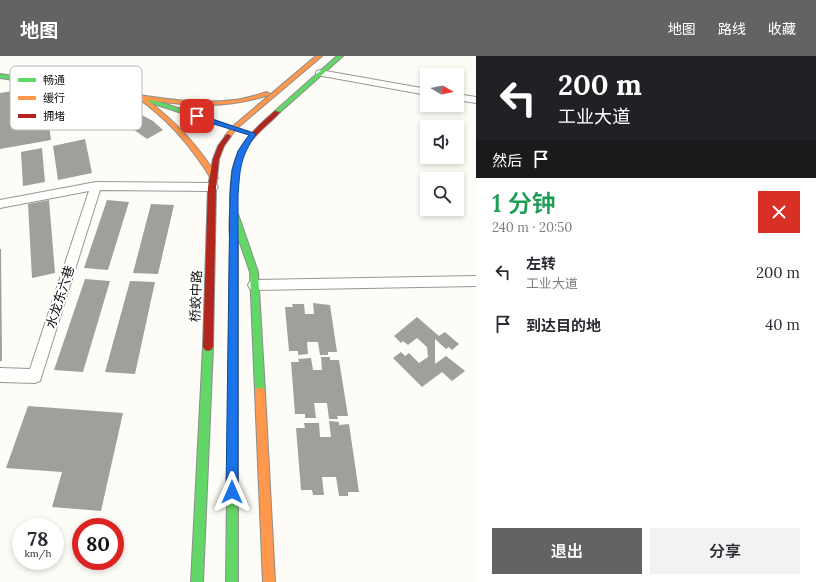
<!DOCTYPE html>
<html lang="zh">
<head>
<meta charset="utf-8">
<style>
	:root { --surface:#fff; --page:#f2f2f3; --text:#2b2b33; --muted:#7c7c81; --accent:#646362 }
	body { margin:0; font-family:Lora,"Noto Sans SC",serif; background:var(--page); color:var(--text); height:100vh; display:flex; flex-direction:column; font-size:15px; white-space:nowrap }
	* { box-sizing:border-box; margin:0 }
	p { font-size:13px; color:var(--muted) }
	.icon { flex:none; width:22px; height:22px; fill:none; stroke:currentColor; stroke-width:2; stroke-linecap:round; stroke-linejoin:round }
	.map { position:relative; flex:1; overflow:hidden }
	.panel { display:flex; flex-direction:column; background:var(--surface); width:340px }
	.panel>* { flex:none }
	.banner { background:#202124; color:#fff; overflow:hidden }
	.needle { width:26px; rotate:100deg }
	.fabs { position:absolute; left:420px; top:12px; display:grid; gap:8px }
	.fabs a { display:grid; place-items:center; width:44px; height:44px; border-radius:0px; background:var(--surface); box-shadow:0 2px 6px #0003; font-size:20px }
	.speed { position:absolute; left:12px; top:462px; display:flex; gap:8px; font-size:20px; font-weight:700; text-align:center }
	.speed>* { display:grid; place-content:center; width:52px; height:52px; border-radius:50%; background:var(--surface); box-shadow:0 2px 6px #0003; line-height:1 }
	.speed small { font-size:10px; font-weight:400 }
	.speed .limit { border:6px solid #d22; background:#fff; color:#111 }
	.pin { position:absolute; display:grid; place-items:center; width:34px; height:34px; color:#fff; margin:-17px; border-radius:8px; box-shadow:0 2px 6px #0006 }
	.me { position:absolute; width:44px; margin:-22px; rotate:0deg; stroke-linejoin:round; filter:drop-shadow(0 0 3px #0008) }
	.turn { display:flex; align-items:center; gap:14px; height:84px; padding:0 16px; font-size:18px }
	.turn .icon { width:52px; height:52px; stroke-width:2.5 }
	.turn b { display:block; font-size:28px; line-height:34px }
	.then { display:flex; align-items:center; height:38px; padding:0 16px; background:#0003; gap:8px; font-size:15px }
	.round { display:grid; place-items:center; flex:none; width:42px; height:42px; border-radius:0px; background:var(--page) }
	.overview { display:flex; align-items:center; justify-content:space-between; height:68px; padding:0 16px }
	h1 { font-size:24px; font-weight:600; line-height:30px; color:#1e9e55 }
	.button { display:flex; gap:8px; margin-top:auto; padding:8px 16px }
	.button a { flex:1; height:46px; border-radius:0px; background:var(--accent); color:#fff; font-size:16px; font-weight:600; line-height:46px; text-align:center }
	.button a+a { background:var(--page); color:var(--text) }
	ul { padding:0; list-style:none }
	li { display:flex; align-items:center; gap:12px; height:52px; padding:0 16px }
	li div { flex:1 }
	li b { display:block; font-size:15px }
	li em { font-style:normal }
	header { display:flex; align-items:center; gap:24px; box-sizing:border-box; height:56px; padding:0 20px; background:var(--accent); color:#fff }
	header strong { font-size:19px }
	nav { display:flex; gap:22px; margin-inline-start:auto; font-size:14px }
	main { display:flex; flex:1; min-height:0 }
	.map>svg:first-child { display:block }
	.building { fill:#a19f9c }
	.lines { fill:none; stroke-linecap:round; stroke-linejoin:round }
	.street-casing { stroke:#979795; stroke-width:2 }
	.fast-casing { stroke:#8e8d8b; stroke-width:2 }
	.slow-casing { stroke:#8e8d8b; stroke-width:2 }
	.jam-casing { stroke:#8e8d8b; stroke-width:2 }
	.street { fill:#fffffe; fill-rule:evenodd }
	.fast { fill:#63d668; fill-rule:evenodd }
	.slow { fill:#ff974d; fill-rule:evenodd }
	.jam { fill:#b3261e; fill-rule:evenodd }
	.route { fill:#1a73e8; stroke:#114b97 }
	.labels { text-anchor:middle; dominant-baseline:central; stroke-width:4; stroke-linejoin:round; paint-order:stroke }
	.street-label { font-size:13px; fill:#111; stroke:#fff }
	.key { fill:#fff; stroke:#b8b8b8; stroke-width:1 }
	.key-label { font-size:11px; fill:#111 }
</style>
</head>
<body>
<header>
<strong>地图</strong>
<nav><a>地图</a><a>路线</a><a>收藏</a></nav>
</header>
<main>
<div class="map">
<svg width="476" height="526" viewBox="0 0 476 526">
	<rect width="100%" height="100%" fill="#fdfcf7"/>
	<!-- building -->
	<path class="building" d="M26,33V38L44,35L51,84L0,93V37Z
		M129,54L140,58L153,65L163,74L147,83L117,62Z
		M85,83L92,117L58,124L53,90Z
		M42,92L45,126L23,130L21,96Z
		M49,144L55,217L32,222L28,148Z
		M107,144L129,146L108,214L84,212Z
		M151,148L174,149L158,218L133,217Z
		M0,193H1L2,305H0Z
		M85,223L110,225L83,316L54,314Z
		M130,225L155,226L135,318L105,316Z
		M313,247L330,249L337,296H328V299H320L318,286H307L308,298L298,299V295H289L285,251H293L292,248H304L305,258H314Z
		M417,261L439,280L445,276L459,288L452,294L449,291L446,293L435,283V308L446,300L465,315L452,325L442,316L422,331L393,302L401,296L405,300L409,297L419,307L428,301L427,291L417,282L408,289L403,285L401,287L394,280Z
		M321,301H330V304H339L348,360H337L338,363H329L327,347H314L316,362H305V358H295L291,306H299L298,303L311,302L313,314H322Z
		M28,350L123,357L101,455L52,451L62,416L6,412Z
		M329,365L339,366V369L349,368L359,436H348V440H339L336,421H322L324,439H313L312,434H301L296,372H305L304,367H319L320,381H331Z"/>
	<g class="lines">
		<defs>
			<path id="street" d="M320,14L427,33V39L317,19L316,17L317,15Z
				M457,38L476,41V47L457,44Z
				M96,126L212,127L216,128L218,131L216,134L212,135L100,134L40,325L35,327L0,326V312L30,313L89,135L0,152V144Z
				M476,220V230L255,234L250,233L248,229L250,225L255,224Z"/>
			<path id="fast" d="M337,0H343L279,57H275V55Z
				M0,18L139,39L256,78L251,79L138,43L0,22Z
				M234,155L238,158L258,216L265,336L264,339L260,341L256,339L255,336L250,216L230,158Z
				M234,179L238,182V526H226L230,182Z
				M208,287L211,288L213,291L203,526H191L203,291L205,288Z"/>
			<path id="slow" d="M316,0H322L236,73L230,81H226L225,80L232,71Z
				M267,36L270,38L269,39C227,53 190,50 147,44C176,66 199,90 218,122L214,124H212C192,91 167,62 136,41L139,39C171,44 202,48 234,44C245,43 256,39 267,36Z
				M260,331L264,333L265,336L275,526H263L255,336L256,333Z"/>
			<path id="jam" d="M275,55L280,56C271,66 260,74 251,85C231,111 237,151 238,182L237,184H231C228,176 230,163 230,153C230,101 236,89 275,55Z
				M228,78L231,80L224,90L219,103L216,131L213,291L211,294L208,295L205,294L203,291L208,131L213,103L218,90L226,79Z"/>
		</defs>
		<!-- street casing -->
		<use href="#street" class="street-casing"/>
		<!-- fast casing -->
		<use href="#fast" class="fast-casing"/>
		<!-- slow casing -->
		<use href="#slow" class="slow-casing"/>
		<!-- jam casing -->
		<use href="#jam" class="jam-casing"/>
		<!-- street -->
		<use href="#street" class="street"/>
		<!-- fast -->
		<use href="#fast" class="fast"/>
		<!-- slow -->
		<use href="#slow" class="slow"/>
		<!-- jam -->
		<use href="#jam" class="jam"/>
	</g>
	<!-- route -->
	<path class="route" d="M195,59H200L256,78C240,102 240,112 238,140V436L236,440L232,442L228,440L226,436L230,140L232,114L238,95L249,79L195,62Z"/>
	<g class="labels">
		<!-- street labels -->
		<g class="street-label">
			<text transform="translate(196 240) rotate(-88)">桥蛟中路</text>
			<text transform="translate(60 241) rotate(-72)">水龙东六巷</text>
		</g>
	</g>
	<!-- legend -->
	<rect x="10" y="10" width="132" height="64" rx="6" class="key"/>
	<rect x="18" y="22" width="18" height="4" fill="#63d668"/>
	<rect x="18" y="40" width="18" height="4" fill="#ff974d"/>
	<rect x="18" y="58" width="18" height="4" fill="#b3261e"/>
	<g class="key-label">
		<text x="43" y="28">畅通</text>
		<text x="43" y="46">缓行</text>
		<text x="43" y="64">拥堵</text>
	</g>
</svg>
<div class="fabs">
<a><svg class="needle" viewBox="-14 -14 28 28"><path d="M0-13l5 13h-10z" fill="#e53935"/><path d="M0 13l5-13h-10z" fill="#7c7c81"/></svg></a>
<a><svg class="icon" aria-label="sound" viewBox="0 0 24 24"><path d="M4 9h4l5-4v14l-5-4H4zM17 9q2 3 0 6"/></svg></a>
<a><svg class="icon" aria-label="search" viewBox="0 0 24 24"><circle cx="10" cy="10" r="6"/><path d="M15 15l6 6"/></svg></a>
</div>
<div class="speed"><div>78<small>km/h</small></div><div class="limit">80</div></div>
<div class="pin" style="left:197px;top:60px;background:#d93025"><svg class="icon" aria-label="arrive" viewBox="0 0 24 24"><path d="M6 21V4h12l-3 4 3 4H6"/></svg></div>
<svg class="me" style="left:232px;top:436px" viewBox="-20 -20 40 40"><path d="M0-17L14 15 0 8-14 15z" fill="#1a73e8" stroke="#fff" stroke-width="4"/></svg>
</div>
<section class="panel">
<div class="banner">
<div class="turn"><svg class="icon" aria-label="left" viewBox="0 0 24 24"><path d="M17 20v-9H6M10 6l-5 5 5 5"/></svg><div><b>200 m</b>工业大道</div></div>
<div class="then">然后<svg class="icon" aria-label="arrive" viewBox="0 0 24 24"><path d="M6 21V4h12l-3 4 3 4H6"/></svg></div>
</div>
<div class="overview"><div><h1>1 分钟</h1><p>240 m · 20:50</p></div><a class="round" style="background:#d93025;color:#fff"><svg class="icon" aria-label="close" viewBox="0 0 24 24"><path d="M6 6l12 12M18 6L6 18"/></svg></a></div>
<ul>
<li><svg class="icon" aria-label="left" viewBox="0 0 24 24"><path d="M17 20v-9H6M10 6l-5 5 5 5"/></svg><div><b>左转</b><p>工业大道</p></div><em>200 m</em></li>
<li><svg class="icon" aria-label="arrive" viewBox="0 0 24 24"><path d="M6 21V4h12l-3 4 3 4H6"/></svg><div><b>到达目的地</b></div><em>40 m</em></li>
</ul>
<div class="button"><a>退出</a><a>分享</a></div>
</section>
</main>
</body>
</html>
